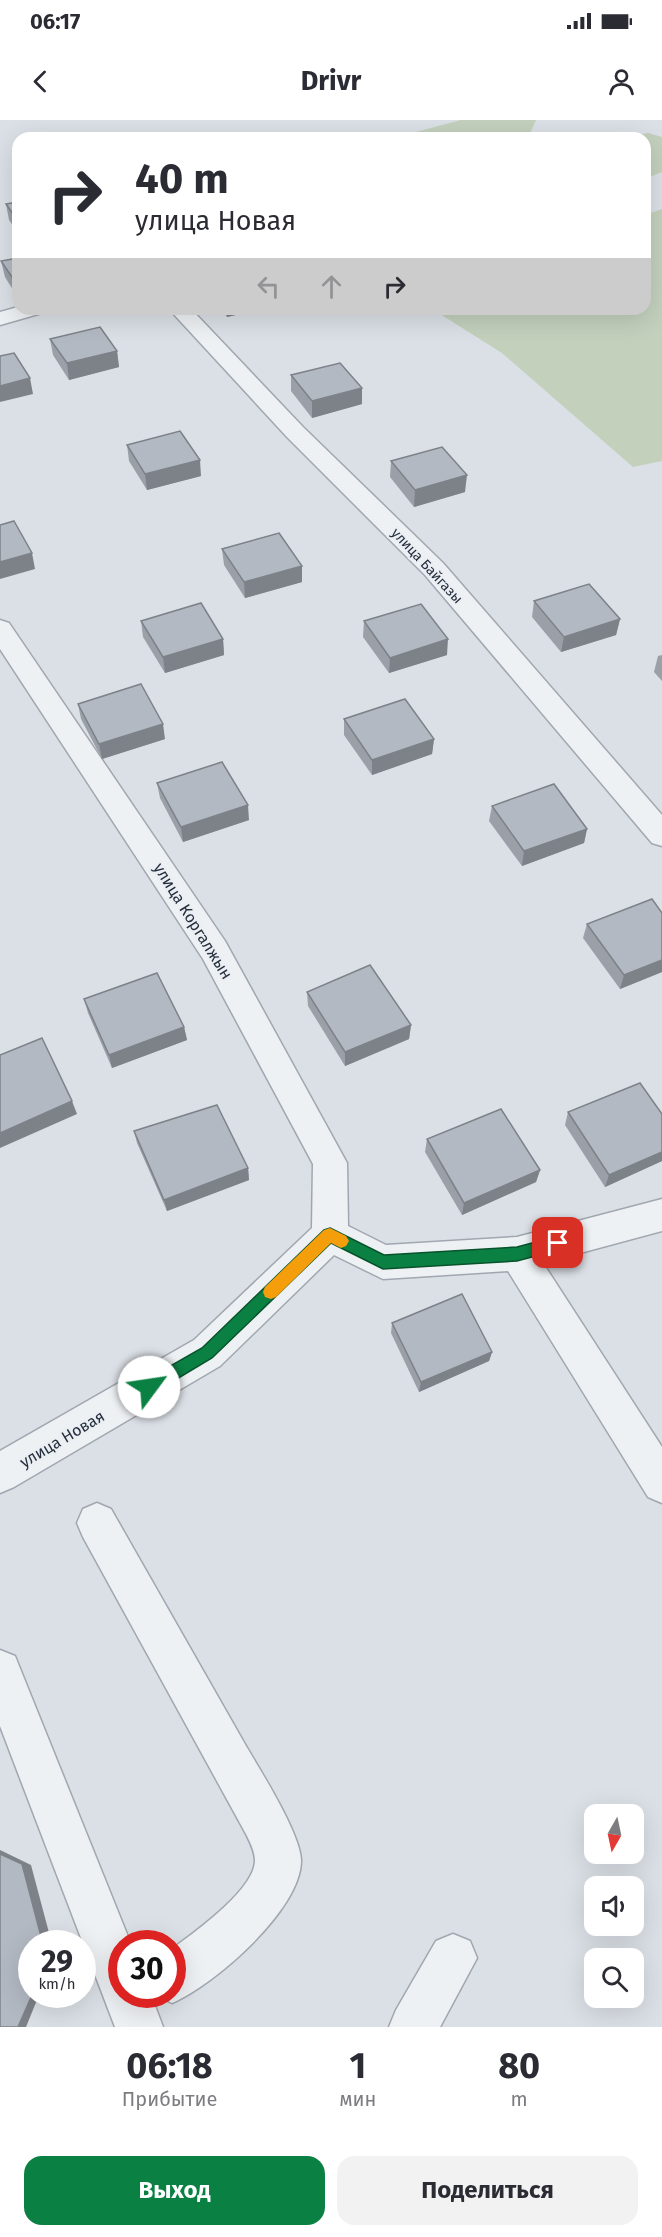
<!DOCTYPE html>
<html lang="ru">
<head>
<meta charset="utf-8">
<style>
	:root { --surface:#fff; --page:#f2f2f3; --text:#2b2b33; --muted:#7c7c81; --accent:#0b8043 }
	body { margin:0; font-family:"Fira Sans",sans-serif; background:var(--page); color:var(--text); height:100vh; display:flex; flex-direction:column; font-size:22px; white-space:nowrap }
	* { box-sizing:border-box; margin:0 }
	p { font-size:20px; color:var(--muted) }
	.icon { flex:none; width:33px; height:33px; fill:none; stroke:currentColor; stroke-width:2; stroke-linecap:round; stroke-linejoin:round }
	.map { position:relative; height:1907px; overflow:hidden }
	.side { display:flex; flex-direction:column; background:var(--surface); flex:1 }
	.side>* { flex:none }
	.top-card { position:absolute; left:12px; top:12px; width:639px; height:183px; border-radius:18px; box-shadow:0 6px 24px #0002; background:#fff; color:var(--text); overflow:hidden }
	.needle { width:39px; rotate:189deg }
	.controls { position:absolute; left:584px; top:1684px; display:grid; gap:12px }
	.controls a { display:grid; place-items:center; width:60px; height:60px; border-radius:12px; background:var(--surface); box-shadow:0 6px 24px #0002; font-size:30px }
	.speed { position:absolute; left:18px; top:1810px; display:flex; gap:12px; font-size:30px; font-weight:700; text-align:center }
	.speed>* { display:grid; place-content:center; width:78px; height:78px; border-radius:50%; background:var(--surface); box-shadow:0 6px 24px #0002; line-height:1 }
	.speed small { font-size:15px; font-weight:400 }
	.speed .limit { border:9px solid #d22; background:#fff; color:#111 }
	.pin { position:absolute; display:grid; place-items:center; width:51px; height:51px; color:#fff; margin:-26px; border-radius:12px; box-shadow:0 3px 9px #0006 }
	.me { position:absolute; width:66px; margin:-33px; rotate:59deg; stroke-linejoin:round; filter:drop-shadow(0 0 4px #0008) }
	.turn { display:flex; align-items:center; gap:21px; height:126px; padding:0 24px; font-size:27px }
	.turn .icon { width:78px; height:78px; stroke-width:2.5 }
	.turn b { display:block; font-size:42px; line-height:51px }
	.lanes { display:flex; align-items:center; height:57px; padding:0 24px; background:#0003; justify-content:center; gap:30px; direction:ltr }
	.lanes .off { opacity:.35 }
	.eta { display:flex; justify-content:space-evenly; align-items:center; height:102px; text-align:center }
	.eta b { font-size:36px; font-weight:700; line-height:42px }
	.action { display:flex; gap:12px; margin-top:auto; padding:12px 24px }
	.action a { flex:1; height:69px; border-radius:18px; background:var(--accent); color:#fff; font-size:24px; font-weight:700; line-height:69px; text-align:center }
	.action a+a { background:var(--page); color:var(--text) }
	.status { display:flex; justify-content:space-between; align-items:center; height:42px; padding:0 30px; background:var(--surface); direction:ltr }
	.status svg { height:16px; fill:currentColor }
	header { display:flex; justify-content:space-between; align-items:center; height:78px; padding:0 24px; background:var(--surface); font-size:27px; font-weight:700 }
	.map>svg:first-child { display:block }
	.green { fill:#c2d0bc }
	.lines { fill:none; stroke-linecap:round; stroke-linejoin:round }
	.minor-casing { stroke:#a1a7b0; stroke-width:3 }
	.minor { fill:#eef1f4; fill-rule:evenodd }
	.wall { fill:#9a9fa8 }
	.shaded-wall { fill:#7d8288 }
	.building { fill:#b3b9c3; stroke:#7d8288; stroke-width:1.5 }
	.route { fill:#0b8043; stroke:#07532c; stroke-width:1.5 }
	.slow { fill:#f59e0b }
	.labels { text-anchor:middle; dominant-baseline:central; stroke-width:4.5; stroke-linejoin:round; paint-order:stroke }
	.far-street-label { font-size:14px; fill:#252f3c; stroke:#ebeff4 }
	.street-label { font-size:16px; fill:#252f3c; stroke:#ebeff4 }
</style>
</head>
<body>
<div class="status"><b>06:17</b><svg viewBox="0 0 49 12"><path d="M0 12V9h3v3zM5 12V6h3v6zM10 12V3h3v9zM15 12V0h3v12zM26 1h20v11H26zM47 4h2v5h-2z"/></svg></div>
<header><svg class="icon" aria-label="back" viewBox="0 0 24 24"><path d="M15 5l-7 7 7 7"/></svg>Drivr<svg class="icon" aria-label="person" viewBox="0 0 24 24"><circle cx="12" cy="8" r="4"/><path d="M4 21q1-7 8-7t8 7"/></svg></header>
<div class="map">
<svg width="662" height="1907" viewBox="0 0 662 1907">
	<rect width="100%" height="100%" fill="#dbe0e6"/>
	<!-- green -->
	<path class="green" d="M461,0H536L528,18H393Z
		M648,13L662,17V52L645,59V18H621Z
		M662,89V341L633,347L502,233L432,189H645V95Z"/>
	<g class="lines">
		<defs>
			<path id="minor" d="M18,187V189H45L42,193L0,205V192Z
				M169,189H191L303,307L443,443L662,695V726L652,723L425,455L287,317Z
				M0,500L9,503L225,821L347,1043L348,1106L386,1125L517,1117L662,1079V1111L543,1143L662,1327V1383L648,1377L508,1151L383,1159L334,1135L220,1246L14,1367L0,1373V1331L194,1220L312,1108L313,1044L203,839L0,529Z
				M97,1383L111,1389C156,1468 201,1547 246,1626C260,1650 300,1713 301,1740C302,1789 214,1865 172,1883L155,1875H172V1829C195,1812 254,1770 255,1741C255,1731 250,1722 246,1714L83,1417L77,1403L83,1389Z
				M0,1530L15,1536L131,1824H122V1875H151L163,1907H115L0,1606Z
				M453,1814L470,1821L477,1838L440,1907H389L396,1890L436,1821Z"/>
		</defs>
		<!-- minor casing -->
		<use href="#minor" class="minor-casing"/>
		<!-- minor -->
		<use href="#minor" class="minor"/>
	</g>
	<!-- wall -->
	<path class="wall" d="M18,82V113L9,100L6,84Z
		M18,138V178L5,157L1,141Z
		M221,189H261L227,197Z
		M50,219L117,231L119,247L69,260L53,235Z
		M291,255L362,284L312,298L291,271Z
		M127,325L201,356L147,370L129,341Z
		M391,341L465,372L414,387L390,357Z
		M222,429L302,462L245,478L224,445Z
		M534,481L620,499L616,515L561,532L532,497Z
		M141,501L223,519L224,535L165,553L143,517Z
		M364,501L447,535L389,553L363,517Z
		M662,535V561L654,552L658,536Z
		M78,584L165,619L102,639L81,599Z
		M344,599L434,619L432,634L372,655L344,615Z
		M157,663L249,700L183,722L160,678Z
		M492,686L587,709L584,723L522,746L489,701Z
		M662,793V852L620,869L583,818L587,804Z
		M307,872L411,905L409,919L345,946L308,886Z
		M84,879L184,907L187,920L112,948L88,893Z
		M568,992L662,994V1041L605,1067L565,1005Z
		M134,1011L248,1048L249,1060L167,1091L137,1023Z
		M427,1019L540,1050L536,1062L462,1095L425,1032Z
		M392,1203L492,1232L489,1241L419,1272L391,1213Z"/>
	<!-- shaded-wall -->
	<path class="shaded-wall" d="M16,163H18V175Z
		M227,189H261L227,197Z
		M117,231L119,247L69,260L67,243Z
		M30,258L33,274L0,282V266Z
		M362,268V284L312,298V281Z
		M200,340L201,356L147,370L145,354Z
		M467,355L465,372L414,387L415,370Z
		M32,433L35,449L0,459V442Z
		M302,446V462L245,478L244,462Z
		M620,499L616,515L561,532L564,517Z
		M223,519L224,535L165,553L163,537Z
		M448,519L447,535L389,553L390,538Z
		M163,604L165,619L102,639L99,624Z
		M434,619L432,634L372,655V640Z
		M248,685L249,700L183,722L181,707Z
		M587,709L584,723L522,746L524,731Z
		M662,840V852L620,869L624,855Z
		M411,905L409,919L345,946V932Z
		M184,907L187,920L112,948L109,935Z
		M72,981L77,994L0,1028V1013Z
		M662,1032V1041L605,1067L609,1055Z
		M248,1048L249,1060L167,1091L164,1080Z
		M540,1050L536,1062L462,1095L464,1083Z
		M492,1232L489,1241L419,1272L421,1262Z
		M0,1730L31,1745L52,1824H43L0,1734Z
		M32,1875H39L26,1907H18Z"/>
	<!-- building -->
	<path class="building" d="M18,82V101L6,84Z
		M18,138V163H16L1,141Z
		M100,207L117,231L67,243L50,219Z
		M14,233L30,258L0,266V236Z
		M340,243L362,268L312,281L291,255Z
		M180,311L200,340L145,354L127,325Z
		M442,327L467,355L415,370L391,341Z
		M14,401L32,433L0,442V405Z
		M279,413L302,446L244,462L222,429Z
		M589,464L620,499L564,517L534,481Z
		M201,483L223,519L163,537L141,501Z
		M421,484L448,519L390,538L364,501Z
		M141,564L163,604L99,624L78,584Z
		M405,579L434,619L372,640L344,599Z
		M222,642L248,685L181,707L157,663Z
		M554,664L587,709L524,731L492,686Z
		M652,779L662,793V840L624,855L587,804Z
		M370,845L411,905L345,932L307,872Z
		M157,853L184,907L109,935L84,879Z
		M42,918L72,981L0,1013V935Z
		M640,963L662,994V1032L609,1055L568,992Z
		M217,985L248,1048L164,1080L134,1011Z
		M501,989L540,1050L464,1083L427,1019Z
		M462,1174L492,1232L421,1262L392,1203Z
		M0,1734L22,1744L43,1824H32V1875L18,1907H0Z"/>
	<!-- route -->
	<path class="route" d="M330,1108L384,1135L517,1127L558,1116L564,1118L566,1123L564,1128L558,1130L517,1141L383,1149L331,1123L212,1238L155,1272L149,1275L144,1272L142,1267L144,1261L202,1228L324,1110Z"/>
	<!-- slow -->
	<path class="slow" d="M330,1108L346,1116L349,1121L346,1126L341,1128L331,1123L276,1177L271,1179L265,1177L263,1172L265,1167L324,1110Z"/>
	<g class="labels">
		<!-- far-street labels -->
		<g class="far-street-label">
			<text transform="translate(427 446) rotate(47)">улица Байгазы</text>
		</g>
		<!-- street labels -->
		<g class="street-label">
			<text transform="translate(193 801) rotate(58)">улица Коргалжын</text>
			<text transform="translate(62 1319) rotate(-31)">улица Новая</text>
		</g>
	</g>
</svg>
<div class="controls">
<a><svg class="needle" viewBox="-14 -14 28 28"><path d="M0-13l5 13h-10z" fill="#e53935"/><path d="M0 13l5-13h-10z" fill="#7c7c81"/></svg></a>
<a><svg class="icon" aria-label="sound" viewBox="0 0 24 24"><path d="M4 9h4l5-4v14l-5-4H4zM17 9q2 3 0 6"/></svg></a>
<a><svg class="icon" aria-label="search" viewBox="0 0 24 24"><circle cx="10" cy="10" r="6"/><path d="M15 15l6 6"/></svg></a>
</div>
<div class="speed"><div>29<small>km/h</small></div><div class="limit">30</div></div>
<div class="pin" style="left:558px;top:1123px;background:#d93025"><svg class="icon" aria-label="arrive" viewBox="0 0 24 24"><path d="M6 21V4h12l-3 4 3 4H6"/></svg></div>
<svg class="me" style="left:149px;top:1267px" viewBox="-20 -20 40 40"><circle r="19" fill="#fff"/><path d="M0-13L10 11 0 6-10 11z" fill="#0b8043"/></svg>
<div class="top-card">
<div class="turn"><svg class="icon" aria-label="right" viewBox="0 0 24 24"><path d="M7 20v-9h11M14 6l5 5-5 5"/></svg><div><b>40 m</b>улица Новая</div></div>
<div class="lanes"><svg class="icon off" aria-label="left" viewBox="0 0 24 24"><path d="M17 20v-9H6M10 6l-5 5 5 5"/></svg><svg class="icon off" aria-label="ahead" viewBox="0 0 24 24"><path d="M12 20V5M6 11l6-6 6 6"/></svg><svg class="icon" aria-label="right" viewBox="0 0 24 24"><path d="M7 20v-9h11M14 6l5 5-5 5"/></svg></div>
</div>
</div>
<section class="side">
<div class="eta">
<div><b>06:18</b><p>Прибытие</p></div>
<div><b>1</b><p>мин</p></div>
<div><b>80</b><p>m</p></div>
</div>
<div class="action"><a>Выход</a><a>Поделиться</a></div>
</section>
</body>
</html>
